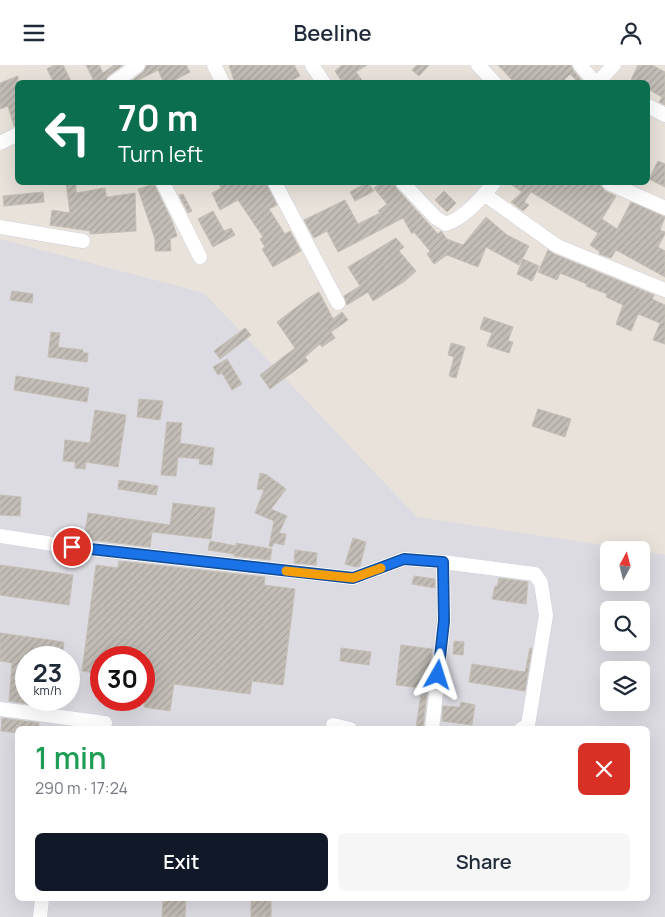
<!DOCTYPE html>
<html lang="en">
<head>
<meta charset="utf-8">
<style>
	:root { --surface:#fff; --page:#f6f6f7; --text:#1f2937; --muted:#747a83; --accent:#111827 }
	body { margin:0; font-family:Manrope,sans-serif; background:var(--page); color:var(--text); height:100vh; display:flex; flex-direction:column; font-size:19px; white-space:nowrap }
	* { box-sizing:border-box; margin:0 }
	p { font-size:16px; color:var(--muted) }
	.icon { flex:none; width:28px; height:28px; fill:none; stroke:currentColor; stroke-width:2; stroke-linecap:round; stroke-linejoin:round }
	.map { position:relative; flex:1; overflow:hidden }
	.panel { position:absolute; left:15px; top:661px; width:635px; height:175px; display:flex; flex-direction:column; background:var(--surface); border-radius:8px; box-shadow:0 5px 20px #0002 }
	.panel>* { flex:none }
	.hud { position:absolute; left:15px; top:15px; width:635px; height:105px; border-radius:8px; box-shadow:0 5px 20px #0002; background:#0b6e4f; color:#fff; overflow:hidden }
	.needle { width:32px; rotate:7deg }
	.fabs { position:absolute; left:600px; top:476px; display:grid; gap:10px }
	.fabs a { display:grid; place-items:center; width:50px; height:50px; border-radius:8px; background:var(--surface); box-shadow:0 5px 20px #0002; font-size:25px }
	.speed { position:absolute; left:15px; top:581px; display:flex; gap:10px; font-size:25px; font-weight:700; text-align:center }
	.speed>* { display:grid; place-content:center; width:65px; height:65px; border-radius:50%; background:var(--surface); box-shadow:0 5px 20px #0002; line-height:1 }
	.speed small { font-size:12px; font-weight:400 }
	.speed .limit { border:8px solid #d22; background:#fff; color:#111 }
	.pin { position:absolute; display:grid; place-items:center; width:42px; height:42px; color:#fff; margin:-21px; border:2px solid #fff; border-radius:50%; box-shadow:0 1px 5px #0007 }
	.me { position:absolute; width:55px; margin:-28px; rotate:6deg; stroke-linejoin:round; filter:drop-shadow(0 0 4px #0008) }
	.turn { display:flex; align-items:center; gap:18px; height:105px; padding:0 20px; font-size:22px }
	.turn .icon { width:65px; height:65px; stroke-width:2.5 }
	.turn b { display:block; font-size:35px; line-height:42px }
	.round { display:grid; place-items:center; flex:none; width:52px; height:52px; border-radius:8px; background:var(--page) }
	.summary { display:flex; align-items:center; justify-content:space-between; height:85px; padding:0 20px }
	h1 { font-size:30px; font-weight:600; line-height:38px; color:#1e9e55 }
	.action { display:flex; gap:10px; margin-top:auto; padding:10px 20px }
	.action a { flex:1; height:58px; border-radius:8px; background:var(--accent); color:#fff; font-size:20px; font-weight:600; line-height:58px; text-align:center }
	.action a+a { background:var(--page); color:var(--text) }
	header { display:flex; justify-content:space-between; align-items:center; height:65px; padding:0 20px; background:var(--surface); font-size:22px; font-weight:600 }
	.map>svg:first-child { display:block }
	.industrial { fill:#dcdbe2; fill-rule:evenodd }
	.building { fill:url(#building-hatch); stroke:#c4beb5 }
	.lines { fill:none; stroke-linecap:round; stroke-linejoin:round }
	.street-casing { stroke:#cdd1dc; stroke-width:15 }
	.street { stroke:#fff; stroke-width:14 }
	.route-casing { stroke:#114b97; stroke-width:12 }
	.route { stroke:#1a73e8; stroke-width:9 }
	.slow { stroke:#f59e0b; stroke-width:9 }
</style>
</head>
<body>
<header><svg class="icon" aria-label="menu" viewBox="0 0 24 24"><path d="M4 6h16M4 12h16M4 18h16"/></svg>Beeline<svg class="icon" aria-label="person" viewBox="0 0 24 24"><circle cx="12" cy="8" r="4"/><path d="M4 21q1-7 8-7t8 7"/></svg></header>
<div class="map">
<svg width="665" height="852" viewBox="0 0 665 852">
	<defs>
		<pattern id="building-hatch" width="6" height="6" patternUnits="userSpaceOnUse" patternTransform="scale(1.25)"><rect width="6" height="6" fill="#c2bdb6"/><path d="M-1 1l2-2M0 6l6-6M5 7l2-2" fill="none" stroke="#a7a29c"/></pattern>
	</defs>
	<rect width="100%" height="100%" fill="#e9e2db"/>
	<!-- industrial -->
	<path class="industrial" d="M0,174L204,228L417,452L635,485H609V518H641V486L665,490V852H0ZM609,545H641V578H609ZM26,592H69V635H26ZM101,592H144V635H101ZM609,605H641V638H609ZM18,664H648V834H18Z"/>
	<!-- building -->
	<path class="building" d="M54,0H63L72,18H54L47,4Z
		M86,0H99L103,8L114,0H123L108,11L104,18H87L93,14Z
		M147,0H186L190,7L169,18H164L158,5L133,18H129L143,7Z
		M229,0H294L300,11L287,18H235Z
		M342,0H367L356,7L364,18H343L335,6Z
		M417,0H429L419,11L412,5Z
		M498,0H571L573,5L582,16L579,18L570,9L561,18H515Z
		M638,0H652L665,7V40L659,37L662,32L648,24V18H635L631,15Z
		M18,11V60L14,61L8,41L0,44V18Z
		M658,96L665,99V122L649,114Z
		M66,118H76V128L105,123L106,131L108,132L135,128L136,166L90,169V166L50,160L52,145L70,148Z
		M218,118H266L277,140L269,144L285,169L290,166L301,186L273,202L262,184L265,182L260,174L263,172L238,135L220,145L212,128L221,123Z
		M366,118H368L374,126L355,136L350,127Z
		M380,118H394L397,124L438,169L441,166L447,174L463,180L486,152L507,170L529,181L519,200L486,182L478,202L447,190L434,199L427,189L430,186L414,167L412,169L403,153L338,187L327,166L314,173L304,155L345,135L358,159L380,148L378,146L387,139L374,123Z
		M509,118H599L605,126L616,131L602,154L617,164L631,137L665,152L660,165L665,167V169L658,182L665,186V212L616,185L611,193L599,189L600,187L590,180L598,168L531,127L524,137L529,140L523,146L511,137L522,127Z
		M154,119L172,156L177,171L170,174L171,186H155V174L138,124Z
		M444,126L456,138L447,147L435,135Z
		M43,127L44,137L4,141L3,131Z
		M183,129L192,146L188,148L179,130Z
		M213,146L224,166L231,163L235,170L213,182L198,154Z
		M396,173L404,182L399,186L416,206L405,216L373,236L368,227L347,240L344,231L360,221L348,202Z
		M548,185L554,189L654,230L652,234L665,240V279L653,275L660,258L638,249L631,266L616,259L623,240L606,232L607,229L586,221L587,219L560,208L557,215L538,207Z
		M523,194L539,201L532,216L517,209Z
		M12,226L33,229L32,238L10,235Z
		M319,227L333,254L342,247L348,255L331,267L335,273L322,282L320,279L305,292L308,296L270,324L260,310L295,283L277,257L310,232Z
		M484,252L513,262L508,276L513,277L509,288L487,281L492,268L480,264Z
		M245,263L251,270L220,294L214,286Z
		M51,267L60,268L58,282L83,285V288H88L87,297L48,292Z
		M451,278L465,282L456,313L449,311L454,292L448,290Z
		M227,294L242,319L232,325L222,308L218,310L213,302Z
		M16,311L89,323L87,337L14,325Z
		M139,334L163,336L160,355L137,352Z
		M538,344L571,354L565,372L532,361Z
		M95,345L126,350L118,402L86,397L85,404L75,403V397L63,396L65,375L90,378Z
		M167,357L182,358L180,378L214,383L212,400L199,399L200,394L178,392L176,411L161,410Z
		M260,408L267,410L286,424L271,444L287,451L279,468L286,469L284,480L274,478L272,482L269,481L274,456L255,448L264,425L257,424Z
		M119,415L158,421L156,430L118,424Z
		M0,430L21,432L20,451L0,450Z
		M173,438L215,443L211,474L152,467L150,482L84,474L88,448L170,460Z
		M353,473L366,477L360,501L356,502L345,499Z
		M210,476L236,481V478L272,484L270,495L234,491V489L208,485Z
		M295,485L317,488L316,500L294,498Z
		M119,496L265,512L264,520L295,524L283,620L252,616L250,629L174,619L170,646L144,642V592H101V609L82,606L96,500L118,503Z
		M0,500L73,510L69,540L0,530Z
		M414,511L435,514V523L412,519Z
		M499,513L528,517L526,539L492,534L495,521L497,522Z
		M0,568L64,577L62,592H26V635H42L41,641L9,636L12,598L0,596Z
		M454,576L464,577L463,590L453,589Z
		M401,580L432,584L423,663L416,662L422,623L396,620Z
		M341,583L371,587L369,600L340,596Z
		M530,583H532L525,626L469,617L472,599L525,607Z
		M461,637L475,640L472,660L442,656L443,641L460,642Z
		M2,653L39,658L38,664H18V668L1,666Z
		M163,834H186L185,852H162Z
		M251,834H271V852H251Z"/>
	<g class="lines">
		<defs>
			<path id="street" d="M214,0L223,18
				M312,0L324,18
				M478,0L495,18
				M580,0L593,15
				M113,18L138,0
				M591,18L593,15H600L614,0
				M648,41L665,50
				M0,78L18,69
				M163,118L200,192
				M275,118L338,238
				M403,118L436,153L446,159C465,153 481,133 494,118
				M609,118L665,143
				M484,129L557,181L665,225
				M0,162L83,176
				M0,471L72,482L353,513L404,494L443,497L535,509L541,518L546,550L528,660L521,664
				M0,644L105,658L104,664
				M333,660L350,664
				M432,664L444,556L443,497
				M40,852L42,834"/>
		</defs>
		<!-- street casing -->
		<use href="#street" class="street-casing"/>
		<!-- street -->
		<use href="#street" class="street"/>
	</g>
	<g class="lines">
		<defs>
			<path id="route" d="M72,482L353,513L404,494L443,497L444,556L438,610"/>
		</defs>
		<!-- route casing -->
		<use href="#route" class="route-casing"/>
		<!-- route -->
		<use href="#route" class="route"/>
		<!-- slow -->
		<path class="slow" d="M286,506L353,513L381,503"/>
	</g>
</svg>
<div class="fabs">
<a><svg class="needle" viewBox="-14 -14 28 28"><path d="M0-13l5 13h-10z" fill="#e53935"/><path d="M0 13l5-13h-10z" fill="#747a83"/></svg></a>
<a><svg class="icon" aria-label="search" viewBox="0 0 24 24"><circle cx="10" cy="10" r="6"/><path d="M15 15l6 6"/></svg></a>
<a><svg class="icon" aria-label="layers" viewBox="0 0 24 24"><path d="M12 4l9 5-9 5-9-5zM3 14l9 5 9-5"/></svg></a>
</div>
<div class="speed"><div>23<small>km/h</small></div><div class="limit">30</div></div>
<div class="pin" style="left:72px;top:482px;background:#d93025"><svg class="icon" aria-label="arrive" viewBox="0 0 24 24"><path d="M6 21V4h12l-3 4 3 4H6"/></svg></div>
<svg class="me" style="left:438px;top:610px" viewBox="-20 -20 40 40"><path d="M0-17L14 15 0 8-14 15z" fill="#1a73e8" stroke="#fff" stroke-width="4"/></svg>
<div class="hud">
<div class="turn"><svg class="icon" aria-label="left" viewBox="0 0 24 24"><path d="M17 20v-9H6M10 6l-5 5 5 5"/></svg><div><b>70 m</b>Turn left</div></div>
</div>
<section class="panel">
<div class="summary"><div><h1>1 min</h1><p>290 m · 17:24</p></div><a class="round" style="background:#d93025;color:#fff"><svg class="icon" aria-label="close" viewBox="0 0 24 24"><path d="M6 6l12 12M18 6L6 18"/></svg></a></div>
<div class="action"><a>Exit</a><a>Share</a></div>
</section>
</div>
</body>
</html>
